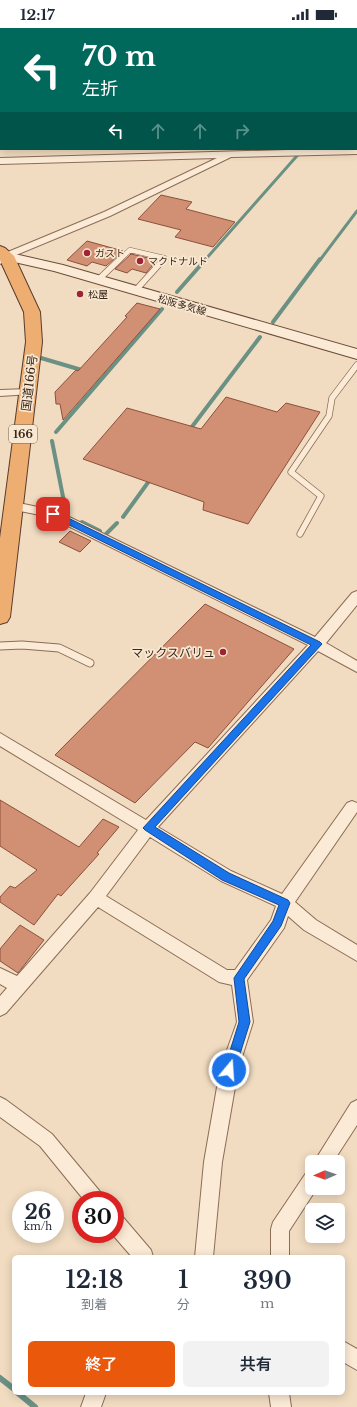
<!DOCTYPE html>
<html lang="ja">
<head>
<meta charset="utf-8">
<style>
	:root { --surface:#fff; --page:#f2f2f3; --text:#1f2937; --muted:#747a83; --accent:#ea580c }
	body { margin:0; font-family:"Libre Baskerville","Noto Sans JP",serif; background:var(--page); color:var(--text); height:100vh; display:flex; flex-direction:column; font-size:15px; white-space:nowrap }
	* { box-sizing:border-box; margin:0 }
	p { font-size:13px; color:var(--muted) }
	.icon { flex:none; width:22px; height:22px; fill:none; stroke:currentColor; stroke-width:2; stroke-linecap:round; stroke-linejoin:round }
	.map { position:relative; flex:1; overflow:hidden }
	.side { position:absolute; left:12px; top:1227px; width:333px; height:140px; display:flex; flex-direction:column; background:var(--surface); border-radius:6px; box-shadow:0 2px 10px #0003 }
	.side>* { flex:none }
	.banner { position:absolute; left:0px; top:0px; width:357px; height:122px; box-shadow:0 2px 10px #0003; background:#00695c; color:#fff; overflow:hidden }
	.needle { width:26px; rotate:268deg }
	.fabs { position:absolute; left:305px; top:1127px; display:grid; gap:8px }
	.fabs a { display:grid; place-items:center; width:40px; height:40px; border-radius:6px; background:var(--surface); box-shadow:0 2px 10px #0003; font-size:20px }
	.speed { position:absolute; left:12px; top:1163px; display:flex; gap:8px; font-size:20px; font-weight:700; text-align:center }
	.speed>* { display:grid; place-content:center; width:52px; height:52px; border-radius:50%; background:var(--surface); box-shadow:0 2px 10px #0003; line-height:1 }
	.speed small { font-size:10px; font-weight:400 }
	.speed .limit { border:6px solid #d22; background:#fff; color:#111 }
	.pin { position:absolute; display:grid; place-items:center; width:34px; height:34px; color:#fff; margin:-17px; border-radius:8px; box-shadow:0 2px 6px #0006 }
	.me { position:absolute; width:44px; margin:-22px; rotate:18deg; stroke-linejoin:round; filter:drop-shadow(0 0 3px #0008) }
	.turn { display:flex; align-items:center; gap:14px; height:84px; padding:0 16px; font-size:18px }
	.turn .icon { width:52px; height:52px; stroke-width:2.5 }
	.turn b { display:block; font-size:28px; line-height:34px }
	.lanes { display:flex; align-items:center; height:38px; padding:0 16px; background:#0003; justify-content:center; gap:20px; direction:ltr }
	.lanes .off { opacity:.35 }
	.eta { display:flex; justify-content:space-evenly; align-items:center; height:68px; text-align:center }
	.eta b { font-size:24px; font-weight:600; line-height:28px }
	.primary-button { display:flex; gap:8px; margin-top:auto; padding:8px 16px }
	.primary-button a { flex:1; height:46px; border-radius:6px; background:var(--accent); color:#fff; font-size:16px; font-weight:600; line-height:46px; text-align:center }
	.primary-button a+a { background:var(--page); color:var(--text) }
	.status { display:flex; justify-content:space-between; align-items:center; height:28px; padding:0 20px; background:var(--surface); direction:ltr }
	.status svg { height:11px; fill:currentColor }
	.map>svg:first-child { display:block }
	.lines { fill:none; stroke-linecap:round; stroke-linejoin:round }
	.stream-far2 { stroke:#6a9183; stroke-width:3 }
	.stream-far1 { stroke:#6a9183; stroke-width:4 }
	.stream { stroke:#6a9183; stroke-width:6 }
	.river { fill:#a4c3b6; fill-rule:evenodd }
	.building { fill:#d18f74; stroke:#8c513b }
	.service-far2-casing { stroke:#8b6c57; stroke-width:5.5 }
	.service-far1-casing { stroke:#8b6c57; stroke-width:7 }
	.service-casing { stroke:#8b6c57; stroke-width:9 }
	.minor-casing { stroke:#8b6c57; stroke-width:2 }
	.tertiary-casing { stroke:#8b6c57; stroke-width:2 }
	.secondary-casing { stroke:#6d4d3a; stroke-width:2 }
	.trunk-casing { stroke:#593b2c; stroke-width:2 }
	.service-far2 { stroke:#fbead5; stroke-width:4.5 }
	.service-far1 { stroke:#fbead5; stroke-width:5.5 }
	.service { stroke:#fbead5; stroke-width:7 }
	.minor { fill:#fbead5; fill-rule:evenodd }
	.tertiary { fill:#fbead5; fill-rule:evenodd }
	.secondary { fill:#fbead5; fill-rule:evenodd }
	.trunk { fill:#eead71; fill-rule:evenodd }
	.route { fill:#1a73e8; stroke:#114b97 }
	.poi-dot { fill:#9e2334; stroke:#f8e7d1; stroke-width:1.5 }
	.labels { text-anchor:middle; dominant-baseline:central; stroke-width:3.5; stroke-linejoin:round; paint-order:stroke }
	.far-poi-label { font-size:10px; fill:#3a271c; stroke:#f8e7d1; text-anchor:start }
	.far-street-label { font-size:10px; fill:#3a271c; stroke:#f8e7d1 }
	.shield { fill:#f8e7d1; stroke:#736152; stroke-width:1 }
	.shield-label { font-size:11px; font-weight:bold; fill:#3a271c }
	.street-label { font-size:12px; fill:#3a271c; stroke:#f8e7d1 }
	.poi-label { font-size:12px; fill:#3a271c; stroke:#f8e7d1; text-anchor:end }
</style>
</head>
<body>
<div class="status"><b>12:17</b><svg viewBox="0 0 49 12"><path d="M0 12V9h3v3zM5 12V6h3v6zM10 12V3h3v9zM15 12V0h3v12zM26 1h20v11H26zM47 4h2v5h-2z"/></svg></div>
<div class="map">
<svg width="357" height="1379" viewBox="0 0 357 1379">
	<rect width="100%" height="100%" fill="#f1dcc1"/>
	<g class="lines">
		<!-- stream-far2 -->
		<path class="stream-far2" d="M205,232L303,121
			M320,232L357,183"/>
		<!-- stream-far1 -->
		<path class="stream-far1" d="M177,264L206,231
			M273,294L320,231
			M41,330L85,343
			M56,404L162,281
			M188,404L260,309
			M52,413L66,484
			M123,489L152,449
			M82,494L100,503
			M106,506L117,495"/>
		<!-- stream -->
		<path class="stream" d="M0,1350L14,1361
			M18,1365L35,1379"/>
		<!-- river -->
		<path class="river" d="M170,0H190V1H170Z"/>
	</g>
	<!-- building -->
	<path class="building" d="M161,167L192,174L186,181L235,194L213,219L175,209L181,202L138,191Z
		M87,213L123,223L106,238L92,234L87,238L67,232Z
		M131,226L157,232L146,245L132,241L127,245L115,241Z
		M137,275L160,281L63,392L60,376H56L55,364L76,342L78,343L127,289L125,288Z
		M226,369L277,384L286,375L320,384L248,496L203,482L204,474L83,431L127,380L201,401Z
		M70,503L91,513L80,524L59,514Z
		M205,576L294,621L208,720L195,714L135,775L55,727Z
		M0,772L79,819L103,791L119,799L97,825L99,826L61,868L58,866L34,897L0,874V869L10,858L15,860L37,842L0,818Z
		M20,897L44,912L18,945L0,933V921Z"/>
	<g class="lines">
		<defs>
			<path id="service-far2" d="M119,232L130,222L164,230L163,232"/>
			<path id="service-far1" d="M98,252L120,231
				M135,263L164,231
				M300,506L321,468L291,444L329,388L332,370L357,337"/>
			<path id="service" d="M0,618L22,617L59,620L90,635"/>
			<path id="minor" d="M0,0H5L6,1H1L0,3Z
				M189,0H197L198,1H190Z
				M309,0H318L319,1H310Z
				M356,12H357V17H356Z
				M356,47H357V51H356Z
				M0,49H1V53H0Z
				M356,85H357V91H356Z
				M357,120V126L231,129L110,188L9,230L0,236V228L3,226L104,184L217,130L0,136V130Z
				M28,361L32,362L34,364L32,366L0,368V362Z
				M14,474L57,483L315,609L352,565L357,563V577L326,615L357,633V644L318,623L158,799L231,843L282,866L347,775L352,773L357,775V784L295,874L316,892L357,917V933L304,902L288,888L284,900L247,952L253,994L238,1042L222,1134L213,1229H195L204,1134L220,1042L237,994L232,957L219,954L98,879L6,985L0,988V968L7,960L0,956V940L17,948L90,865L138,802L0,718V705L146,792L308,617L50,489L10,481L8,478ZM150,809L221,853L276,878L271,892L235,942H227L106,868Z
				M0,1069L6,1072L52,1106L102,1166L105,1172H84L40,1118L0,1089Z
				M357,1072V1097L333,1134H314L351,1075Z
				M312,1142V1160H317L289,1203V1229H271V1201L273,1194L306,1145Z
				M115,1186L122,1188L151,1222L153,1229H132L112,1206H115Z
				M343,1313L357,1321V1342L343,1334Z
				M86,1365H106L101,1379H81Z
				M269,1365H289L291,1379H271Z"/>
			<path id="tertiary" d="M356,17H357V23H356Z"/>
			<path id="secondary" d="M124,0H137L123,1Z
				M0,57H1V65H0Z
				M6,224L63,237L357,321V331L54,243L1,231L0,227Z"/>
			<path id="trunk" d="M0,218L5,220L14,228L40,284L42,314L10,589L7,594L0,596V510L26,314L24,284L0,232Z"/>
		</defs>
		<!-- service-far2 casing -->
		<use href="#service-far2" class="service-far2-casing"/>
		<!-- service-far1 casing -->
		<use href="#service-far1" class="service-far1-casing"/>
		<!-- service casing -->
		<use href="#service" class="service-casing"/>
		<!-- minor casing -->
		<use href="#minor" class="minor-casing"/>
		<!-- tertiary casing -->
		<use href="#tertiary" class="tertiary-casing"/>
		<!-- secondary casing -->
		<use href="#secondary" class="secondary-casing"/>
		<!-- trunk casing -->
		<use href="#trunk" class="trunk-casing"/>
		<!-- service-far2 -->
		<use href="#service-far2" class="service-far2"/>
		<!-- service-far1 -->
		<use href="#service-far1" class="service-far1"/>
		<!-- service -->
		<use href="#service" class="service"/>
		<!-- minor -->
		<use href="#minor" class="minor"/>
		<!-- tertiary -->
		<use href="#tertiary" class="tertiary"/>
		<!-- secondary -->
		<use href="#secondary" class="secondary"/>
		<!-- trunk -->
		<use href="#trunk" class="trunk"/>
	</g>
	<!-- route -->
	<path class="route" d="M51,484H56L320,614L322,616L155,799L229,845L288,872L290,875L281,898L244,951L250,994L235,1042L233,1046L229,1047L225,1046L224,1042L239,994L234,950L273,893L279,877L222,852L145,802L143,800L311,617L51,488Z"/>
	<!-- markers -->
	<g class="poi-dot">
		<circle cx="87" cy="225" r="4"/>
		<circle cx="140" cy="233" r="4"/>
		<circle cx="80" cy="266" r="4"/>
		<circle cx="223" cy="624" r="4"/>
	</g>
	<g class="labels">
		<!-- far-poi labels -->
		<g class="far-poi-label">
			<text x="95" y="225">ガスト</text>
			<text x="148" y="233">マクドナルド</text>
			<text x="88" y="266">松屋</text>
		</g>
		<!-- far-street labels -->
		<g class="far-street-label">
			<text transform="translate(182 277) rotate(16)">松阪多気線</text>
		</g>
		<!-- shield labels -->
		<rect class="shield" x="9" y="397" width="28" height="18" rx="3"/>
		<g class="shield-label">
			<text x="23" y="406">166</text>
		</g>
		<!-- street labels -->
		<g class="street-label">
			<text transform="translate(29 355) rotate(-83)">国道166号</text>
		</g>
		<!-- poi labels -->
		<g class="poi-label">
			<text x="215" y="624">マックスバリュ</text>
		</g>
	</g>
</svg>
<div class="fabs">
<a><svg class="needle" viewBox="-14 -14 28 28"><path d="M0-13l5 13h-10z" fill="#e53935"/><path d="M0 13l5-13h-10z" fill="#747a83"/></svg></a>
<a><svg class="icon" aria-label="layers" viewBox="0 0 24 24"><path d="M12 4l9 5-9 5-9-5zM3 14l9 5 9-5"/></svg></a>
</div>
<div class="speed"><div>26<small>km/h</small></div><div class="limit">30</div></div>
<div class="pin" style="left:53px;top:486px;background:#d93025"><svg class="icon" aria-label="arrive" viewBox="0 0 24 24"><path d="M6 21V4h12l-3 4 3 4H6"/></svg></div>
<svg class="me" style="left:229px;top:1042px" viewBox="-20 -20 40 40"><circle r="17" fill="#1a73e8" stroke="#fff" stroke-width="3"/><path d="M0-11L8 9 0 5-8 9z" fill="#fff"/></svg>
<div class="banner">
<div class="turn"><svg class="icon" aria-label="left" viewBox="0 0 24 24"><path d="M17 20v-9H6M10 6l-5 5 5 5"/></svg><div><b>70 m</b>左折</div></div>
<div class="lanes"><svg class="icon" aria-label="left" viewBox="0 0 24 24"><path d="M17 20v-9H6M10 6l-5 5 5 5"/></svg><svg class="icon off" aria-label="ahead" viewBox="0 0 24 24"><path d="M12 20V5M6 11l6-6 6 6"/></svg><svg class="icon off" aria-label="ahead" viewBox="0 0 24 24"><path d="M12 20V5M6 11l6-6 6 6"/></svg><svg class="icon off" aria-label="right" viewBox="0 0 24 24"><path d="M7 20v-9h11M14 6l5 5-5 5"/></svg></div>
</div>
<section class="side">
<div class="eta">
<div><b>12:18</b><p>到着</p></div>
<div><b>1</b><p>分</p></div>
<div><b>390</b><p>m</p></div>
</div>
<div class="primary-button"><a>終了</a><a>共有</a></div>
</section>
</div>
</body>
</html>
